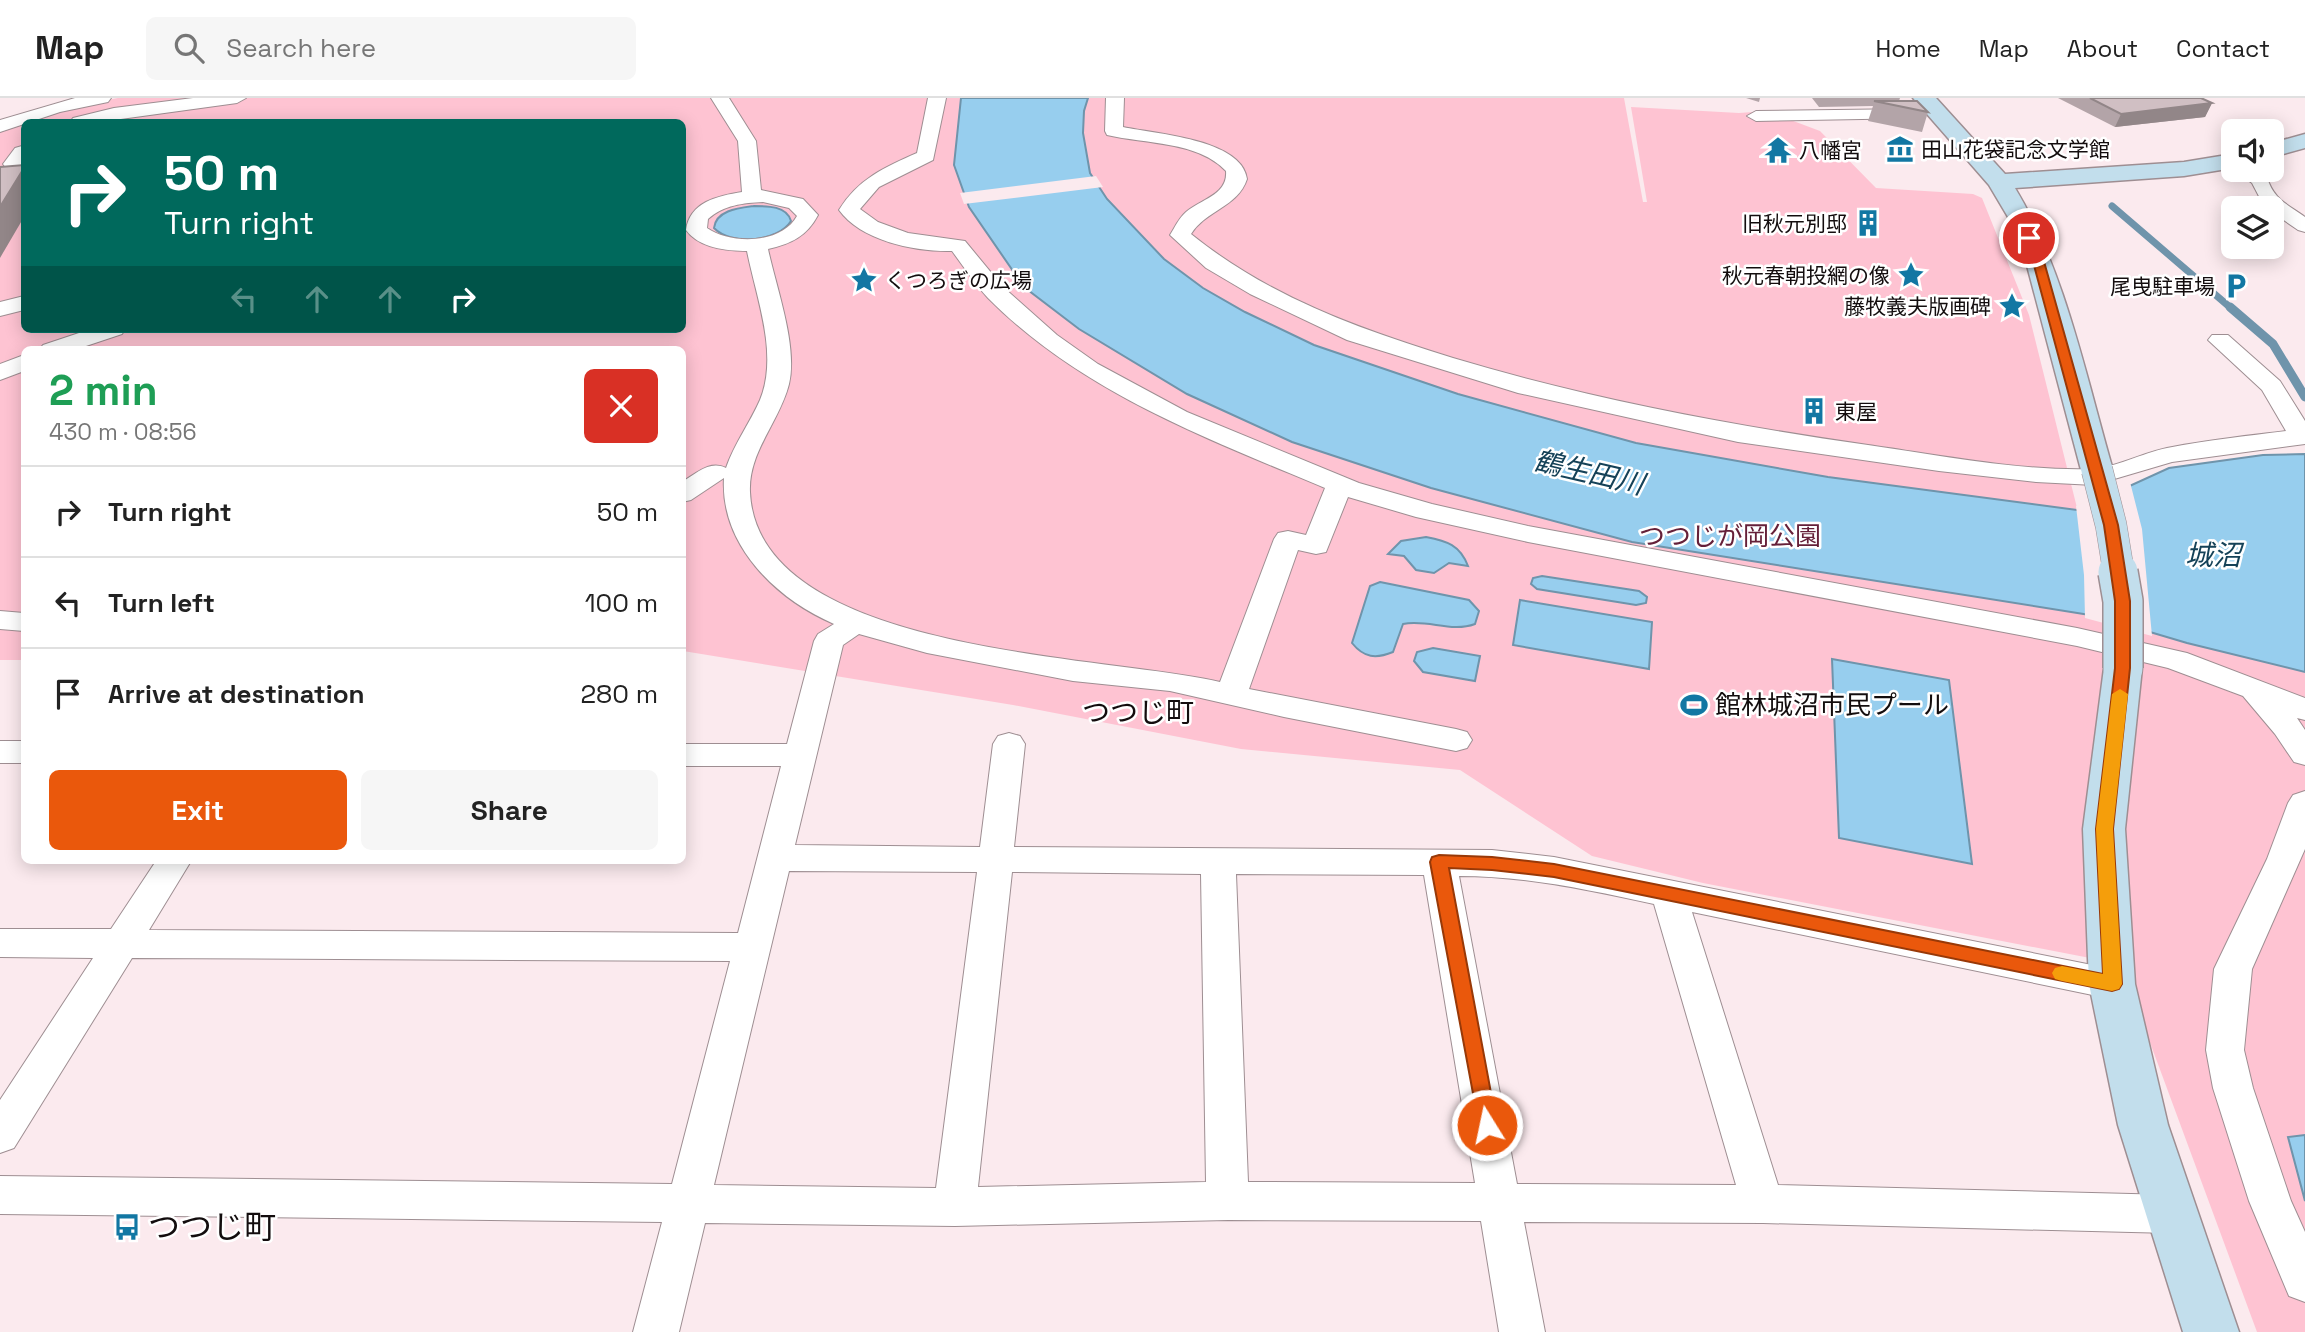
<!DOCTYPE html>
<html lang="en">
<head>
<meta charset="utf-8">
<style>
	:root { --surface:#fff; --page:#f6f6f6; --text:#222; --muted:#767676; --line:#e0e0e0; --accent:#ea580c }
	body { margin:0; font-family:"Space Grotesk","Noto Sans JP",sans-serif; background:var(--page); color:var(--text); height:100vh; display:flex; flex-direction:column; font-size:26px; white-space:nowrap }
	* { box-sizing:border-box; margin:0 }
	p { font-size:23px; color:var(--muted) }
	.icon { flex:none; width:38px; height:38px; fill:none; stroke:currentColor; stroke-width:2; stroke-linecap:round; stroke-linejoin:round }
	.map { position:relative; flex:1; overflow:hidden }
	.details { position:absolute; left:21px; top:248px; width:665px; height:518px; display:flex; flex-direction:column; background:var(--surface); border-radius:10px; box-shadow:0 4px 18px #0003 }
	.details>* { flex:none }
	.guide { position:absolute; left:21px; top:21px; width:665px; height:214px; border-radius:10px; box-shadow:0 4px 18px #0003; background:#00695c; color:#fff; overflow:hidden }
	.fabs { position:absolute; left:2221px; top:21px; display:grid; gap:14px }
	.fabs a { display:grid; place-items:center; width:63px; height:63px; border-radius:10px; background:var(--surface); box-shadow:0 4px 18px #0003; font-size:35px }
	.pin { position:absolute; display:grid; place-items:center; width:60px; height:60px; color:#fff; margin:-30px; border:4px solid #fff; border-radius:50%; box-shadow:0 2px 7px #0007 }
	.me { position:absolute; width:77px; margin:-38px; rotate:350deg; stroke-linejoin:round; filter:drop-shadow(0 0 5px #0008) }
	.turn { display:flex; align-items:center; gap:24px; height:147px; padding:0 28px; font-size:32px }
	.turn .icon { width:91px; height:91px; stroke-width:2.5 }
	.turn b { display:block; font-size:49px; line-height:60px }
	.lanes { display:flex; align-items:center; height:66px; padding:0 28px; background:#0003; justify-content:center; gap:35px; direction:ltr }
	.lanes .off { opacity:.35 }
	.round { display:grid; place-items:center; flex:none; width:74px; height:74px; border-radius:10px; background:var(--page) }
	.head { display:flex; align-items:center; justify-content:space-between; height:119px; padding:0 28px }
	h1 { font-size:42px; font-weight:800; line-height:52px; color:#1e9e55 }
	.primary-button { display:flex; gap:14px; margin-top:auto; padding:14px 28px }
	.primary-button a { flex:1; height:80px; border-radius:10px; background:var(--accent); color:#fff; font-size:28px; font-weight:800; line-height:80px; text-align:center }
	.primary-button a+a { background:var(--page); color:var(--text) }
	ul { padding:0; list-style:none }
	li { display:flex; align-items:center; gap:21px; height:91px; padding:0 28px; border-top:2px solid var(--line) }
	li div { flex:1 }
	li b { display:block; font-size:26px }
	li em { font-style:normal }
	header { display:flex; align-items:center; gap:42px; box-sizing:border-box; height:98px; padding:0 35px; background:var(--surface); border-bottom:2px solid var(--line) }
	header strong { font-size:33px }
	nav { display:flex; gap:38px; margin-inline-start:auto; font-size:24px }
	.search { width:490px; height:63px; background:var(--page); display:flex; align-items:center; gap:18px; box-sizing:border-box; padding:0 24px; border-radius:10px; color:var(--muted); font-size:26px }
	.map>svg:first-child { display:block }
	.green { fill:#fec3d2; fill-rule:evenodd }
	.water { fill:#97ceee; stroke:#6f94ab; stroke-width:2 }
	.pier { fill:#fbeaee }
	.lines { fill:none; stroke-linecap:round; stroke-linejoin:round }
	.stream-far1 { stroke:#6f94ab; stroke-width:7 }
	.stream { stroke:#6f94ab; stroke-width:9 }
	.street-casing { stroke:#9e8e92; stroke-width:2 }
	.secondary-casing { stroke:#9e8e92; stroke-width:3 }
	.street { fill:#fff; fill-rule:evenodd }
	.secondary { fill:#c2deec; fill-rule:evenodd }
	.secondary-bridge-far1-casing { stroke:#9e8e92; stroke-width:32; stroke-linecap:butt }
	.secondary-bridge-casing { stroke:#9e8e92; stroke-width:42; stroke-linecap:butt }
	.secondary-bridge-far1 { stroke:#c2deec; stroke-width:31 }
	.secondary-bridge { stroke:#c2deec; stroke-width:39 }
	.wall { fill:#b3a4a8 }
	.shaded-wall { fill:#928688 }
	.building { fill:#d0bfc3; stroke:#928688; stroke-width:2 }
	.route { fill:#ea580c; stroke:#983908; stroke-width:2 }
	.slow { fill:#f59e0b }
	.labels { text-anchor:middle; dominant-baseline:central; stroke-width:5; stroke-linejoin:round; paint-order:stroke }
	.far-poi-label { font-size:21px; fill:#130d0e; stroke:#fff; text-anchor:start }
	.park-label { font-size:26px; fill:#652039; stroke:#fff }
	.poi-label { font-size:26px; fill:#130d0e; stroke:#fff; text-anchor:start }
	.water-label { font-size:28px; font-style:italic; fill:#154258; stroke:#fff }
	.neighbourhood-label { font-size:28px; fill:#130d0e; stroke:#fff }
	.near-poi-label { font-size:32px; fill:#130d0e; stroke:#fff; text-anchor:start }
</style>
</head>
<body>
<header>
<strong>Map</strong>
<div class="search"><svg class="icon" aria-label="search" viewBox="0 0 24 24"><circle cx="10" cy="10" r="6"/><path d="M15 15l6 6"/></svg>Search here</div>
<nav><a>Home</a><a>Map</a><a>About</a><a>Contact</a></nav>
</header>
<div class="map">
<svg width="2305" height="1234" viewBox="0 0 2305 1234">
	<rect width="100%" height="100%" fill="#fbeaee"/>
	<!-- green -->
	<path class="green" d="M118,0H1624L1643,104H1647L1631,9L1739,15L1767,13L1820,33L1876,90L1973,96L1982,100L2029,217L2084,438L2187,545L2305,574V1234H2257L2121,866L1703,785L1592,758L1460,672L1241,651L1013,607L683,553L682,252H24V562H0V31L92,5ZM24,24H682V231H24Z"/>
	<!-- water -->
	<path class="water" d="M961,0H1088L1084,13L1083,35L1090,75L1107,101L1164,161L1203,190L1245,214L1314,247L1458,296L1636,345L1828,379L2077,412L2169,370L2263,357L2305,356V574L2187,545L2096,518L1632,444L1431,390L1292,344L1187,296L1079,231L1024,189L969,109L954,67Z
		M754,108C768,108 787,108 791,123C778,144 731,148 714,130C716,112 739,110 754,108Z
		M1426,439C1447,443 1460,447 1468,468L1449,465L1434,475L1416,472L1404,458L1388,456L1401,443Z
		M1542,478L1639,493L1647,499L1646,505L1636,507L1537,491L1531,486L1533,480Z
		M1380,484L1469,502L1479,513L1475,526C1451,535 1428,521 1403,526L1393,554C1376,561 1364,560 1352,545L1370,488Z
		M1520,502L1652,524L1649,571L1513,547Z
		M1433,550L1480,558L1475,583L1423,574L1414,563L1417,554Z
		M1832,561L1949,582L1972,766L1839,740Z
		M2305,1037V1103L2288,1039Z"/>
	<!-- pier -->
	<path class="pier" d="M1096,78L1103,89L964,106L960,95Z
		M2130,384L2142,431L2152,538L2085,520L2084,477L2076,408Z"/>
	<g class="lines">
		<!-- stream-far1 -->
		<path class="stream-far1" d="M2112,108L2232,211"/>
		<!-- stream -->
		<path class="stream" d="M2230,209L2273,246L2305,299"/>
		<defs>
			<path id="street" d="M75,0H111L108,4L60,14L0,34V22Z
				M193,0H246L237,5L99,24H70L73,20L114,10Z
				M711,0H729L756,43L761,92L803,101L818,117C807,138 791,146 768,151C776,189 798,248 789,286C780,323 748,354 750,394C757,557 1107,557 1220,584L1274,441L1278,435L1288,433L1306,437L1325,390C1206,340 1081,294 988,200C975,186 964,169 952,153C916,154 861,143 839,112C858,81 885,69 917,55L928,0H946L933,62L879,89L860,111L878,124L908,135L965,143L1003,189L1057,237L1098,266L1187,314L1359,385L1432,406L1528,428L2077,530L2187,555L2305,600V622L2297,620L2305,632V667L2294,664L2275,636L2243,598L2168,570L2077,548L1528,444L1416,419L1348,399L1326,454L1316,456L1298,452L1249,591L1456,631L1467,634L1472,642L1467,650L1456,653L1284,619L1170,593L1073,583L927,555L859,536L843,547L795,747L980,749L993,646L998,638L1009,635L1020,638L1025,646L1014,749L1492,752L1554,759L2112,871L2125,875L2131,886L2125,897L2112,901L1692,814L1778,1087L2171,1097L2186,1102L2192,1116L2186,1130L2171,1135L1763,1125L1524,1124L1545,1234H1499L1481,1123L1228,1122L955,1128L705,1125L679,1234H633L662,1124L0,1116V1078L672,1086L730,863L132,860L14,1050L0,1055V1002L93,860L0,859V831H111L156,763H191L149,832L738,835L781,668H682V646H787L814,543L818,536L834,526C776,501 720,447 724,380L691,402L682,404V384C697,375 710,362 726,370C734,346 750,325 760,302C779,256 756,199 747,153C726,153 699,150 686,132C690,104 717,98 742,94L738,43ZM763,104L789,110L797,118C782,146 731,147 707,130L708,121C724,107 743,105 763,104ZM789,773L977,774L936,1090L714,1087ZM1012,774L1201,776L1206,1084L978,1089ZM1236,776L1424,777L1475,1085L1248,1084ZM1459,778C1526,778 1589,792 1654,806L1736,1087L1517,1086Z
				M1106,0H1124L1123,29C1155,36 1242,41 1247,81C1238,109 1206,112 1191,136C1269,199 1359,231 1453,260C1589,301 1728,327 1868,347C1938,357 2019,373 2090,371C2115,370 2142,355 2167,350C2206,342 2247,338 2286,333L2262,292L2208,242L2212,237H2228L2280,283L2305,323V346L2172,364L2094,387L2036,384L1939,373L1738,344L1518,295L1347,242L1250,196L1206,170L1170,137C1175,129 1179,120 1186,114C1201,101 1228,97 1226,73C1198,43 1145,46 1107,37L1105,33Z
				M1912,11L1918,12L1921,16L1918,20L1756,23L1747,18L1756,13Z
				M22,48L24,49V78L6,70L3,66L15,50Z
				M2234,72C2279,70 2259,82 2281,102C2288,108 2297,113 2305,119V134L2298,132L2272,114V110L2264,108L2252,85Z
				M24,198V212L0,218V204Z
				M91,231H125L122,236L74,252H39L43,247Z
				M24,257V273L0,282V266Z
				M0,513L24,515V533L0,531Z
				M0,643H24V665H0Z
				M2305,693V751L2252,871L2244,952L2253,990L2291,1103L2305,1134V1204L2289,1198L2249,1103L2213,990L2206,952L2214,871L2267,761L2288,705L2293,697Z"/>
			<path id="secondary" d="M1913,0H1936L2005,76L2184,64L2233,56V70L2184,78L2015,90C2065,173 2086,279 2113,372L2108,379L2097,382L2086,379L2081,372L2025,160L2008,119L1989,87Z
				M2305,36V50L2272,59V45Z
				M2123,558L2136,561L2142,570L2125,731L2135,886L2168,1027L2239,1234H2183L2118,1027L2089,886L2083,731L2104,570L2110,561Z"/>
		</defs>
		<!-- street casing -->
		<use href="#street" class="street-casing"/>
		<!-- secondary casing -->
		<use href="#secondary" class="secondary-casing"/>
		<!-- street -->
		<use href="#street" class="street"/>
		<!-- secondary -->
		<use href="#secondary" class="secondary"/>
		<defs>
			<path id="secondary-bridge-far1" d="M2097,372L2111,427L2119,476"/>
			<path id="secondary-bridge" d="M2118,474L2123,503V570"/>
		</defs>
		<!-- secondary-bridge-far1 casing -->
		<use href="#secondary-bridge-far1" class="secondary-bridge-far1-casing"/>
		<!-- secondary-bridge casing -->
		<use href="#secondary-bridge" class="secondary-bridge-casing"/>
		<!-- secondary-bridge-far1 -->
		<use href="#secondary-bridge-far1" class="secondary-bridge-far1"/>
		<!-- secondary-bridge -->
		<use href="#secondary-bridge" class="secondary-bridge"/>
	</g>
	<!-- wall -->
	<path class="wall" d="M1746,0H1760L1759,4Z
		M1812,0H1900L1899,3L1928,14L1922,34L1868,23L1873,8L1819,9Z
		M2058,0H2201L2212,5L2205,19L2115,29Z"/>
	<!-- shaded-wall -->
	<path class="shaded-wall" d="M2212,5L2205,19L2115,29L2121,16Z
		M24,70V119L0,160V109Z"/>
	<!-- building -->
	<path class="building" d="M2090,0H2201L2212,5L2121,16Z
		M1874,3H1917L1928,14Z
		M24,67V70L0,109V69Z"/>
	<!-- route -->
	<path class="route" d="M2029,136L2034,140L2043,160L2118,427L2130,503V570L2113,731L2122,886L2119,891L2112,893L1554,779L1492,772L1449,770L1497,1027L1494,1033L1487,1036L1480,1033L1430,764L1432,759L1439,757L1492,759L1554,766L2103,876L2096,731L2115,570V503L2104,427L2032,160L2024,140Z"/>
	<!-- slow -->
	<path class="slow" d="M2120,591L2128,596L2113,731L2122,886L2119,891L2112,893L2062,883L2055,881L2052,875L2055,870L2062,868L2103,876L2096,731L2112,596Z"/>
	<!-- icons -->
	<defs>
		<symbol id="museum-bare" viewBox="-9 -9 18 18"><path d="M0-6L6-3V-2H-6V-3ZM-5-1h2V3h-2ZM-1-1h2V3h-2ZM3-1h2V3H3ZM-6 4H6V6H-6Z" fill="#1277a3" stroke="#fff" stroke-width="2.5" paint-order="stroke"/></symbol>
		<symbol id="temple-bare" viewBox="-9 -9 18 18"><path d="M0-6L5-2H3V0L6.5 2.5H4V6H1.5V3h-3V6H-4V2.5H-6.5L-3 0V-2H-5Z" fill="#1277a3" stroke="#fff" stroke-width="2.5" paint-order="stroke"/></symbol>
		<symbol id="building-bare" viewBox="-9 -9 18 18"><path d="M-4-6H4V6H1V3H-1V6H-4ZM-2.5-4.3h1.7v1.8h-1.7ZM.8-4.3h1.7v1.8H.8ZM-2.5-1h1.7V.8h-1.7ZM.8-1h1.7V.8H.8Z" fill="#1277a3" stroke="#fff" stroke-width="2.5" paint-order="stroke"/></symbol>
		<symbol id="sight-bare" viewBox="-9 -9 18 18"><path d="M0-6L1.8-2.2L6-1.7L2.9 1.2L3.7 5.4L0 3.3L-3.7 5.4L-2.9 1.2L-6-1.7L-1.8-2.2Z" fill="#1277a3" stroke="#fff" stroke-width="2.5" paint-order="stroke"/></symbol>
		<symbol id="parking-bare" viewBox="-9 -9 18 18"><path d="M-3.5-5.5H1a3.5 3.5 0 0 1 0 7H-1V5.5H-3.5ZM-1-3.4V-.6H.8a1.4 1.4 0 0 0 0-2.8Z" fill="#1277a3" stroke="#fff" stroke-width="2.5" paint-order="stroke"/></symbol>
		<symbol id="stadium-bare" viewBox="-9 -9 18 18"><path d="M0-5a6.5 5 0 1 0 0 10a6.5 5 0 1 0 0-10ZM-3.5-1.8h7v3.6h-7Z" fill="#1277a3" stroke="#fff" stroke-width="2.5" paint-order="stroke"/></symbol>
		<symbol id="bus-bare" viewBox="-9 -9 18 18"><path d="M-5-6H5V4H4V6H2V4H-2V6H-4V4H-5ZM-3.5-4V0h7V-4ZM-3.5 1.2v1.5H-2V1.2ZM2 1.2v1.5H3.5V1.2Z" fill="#1277a3" stroke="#fff" stroke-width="2.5" paint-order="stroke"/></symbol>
	</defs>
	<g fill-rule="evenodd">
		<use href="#museum-bare" x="1881" y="32" width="38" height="38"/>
		<use href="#temple-bare" x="1759" y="33" width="38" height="38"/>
		<use href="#building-bare" x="1849" y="106" width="38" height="38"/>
		<use href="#sight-bare" x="1892" y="158" width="38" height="38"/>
		<use href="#sight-bare" x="845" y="163" width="38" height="38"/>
		<use href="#parking-bare" x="2217" y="169" width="38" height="38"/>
		<use href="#sight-bare" x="1993" y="189" width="38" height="38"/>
		<use href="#building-bare" x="1795" y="294" width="38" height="38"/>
		<use href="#stadium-bare" x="1675" y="588" width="38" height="38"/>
		<use href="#bus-bare" x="108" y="1110" width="38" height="38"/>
	</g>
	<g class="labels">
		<!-- far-poi labels -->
		<g class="far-poi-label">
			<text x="1921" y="51">田山花袋記念文学館</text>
			<text x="1799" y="52">八幡宮</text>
			<text x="1847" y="125" text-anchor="end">旧秋元別邸</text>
			<text x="1890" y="177" text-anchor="end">秋元春朝投網の像</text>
			<text x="885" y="182">くつろぎの広場</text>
			<text x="2215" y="188" text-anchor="end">尾曳駐車場</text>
			<text x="1991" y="208" text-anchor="end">藤牧義夫版画碑</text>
			<text x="1835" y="313">東屋</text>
		</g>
		<!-- park labels -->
		<g class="park-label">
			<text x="1730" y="438">つつじが岡公園</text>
		</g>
		<!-- poi labels -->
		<g class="poi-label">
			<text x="1715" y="607">館林城沼市民プール</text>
		</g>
		<!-- water labels -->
		<g class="water-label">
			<text transform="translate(1589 374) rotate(13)">鶴生田川</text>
			<text x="2213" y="457">城沼</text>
		</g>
		<!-- neighbourhood labels -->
		<g class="neighbourhood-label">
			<text x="1138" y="614">つつじ町</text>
		</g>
		<!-- near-poi labels -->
		<g class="near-poi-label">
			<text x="148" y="1129">つつじ町</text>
		</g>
	</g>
</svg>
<div class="fabs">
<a><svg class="icon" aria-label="sound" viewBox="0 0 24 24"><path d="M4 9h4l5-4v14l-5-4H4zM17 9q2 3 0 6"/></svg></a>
<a><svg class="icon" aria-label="layers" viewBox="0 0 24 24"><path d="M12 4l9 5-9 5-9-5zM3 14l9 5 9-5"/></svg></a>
</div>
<div class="pin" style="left:2029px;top:140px;background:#d93025"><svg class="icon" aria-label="arrive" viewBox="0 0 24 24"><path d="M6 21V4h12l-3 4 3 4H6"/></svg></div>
<svg class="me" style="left:1487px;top:1027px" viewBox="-20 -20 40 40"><circle r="17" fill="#ea580c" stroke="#fff" stroke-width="3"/><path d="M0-11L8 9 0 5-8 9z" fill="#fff"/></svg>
<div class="guide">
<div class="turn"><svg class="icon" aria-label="right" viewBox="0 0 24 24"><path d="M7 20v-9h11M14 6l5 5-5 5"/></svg><div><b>50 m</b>Turn right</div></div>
<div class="lanes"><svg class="icon off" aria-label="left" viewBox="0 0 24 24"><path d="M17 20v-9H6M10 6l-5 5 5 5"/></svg><svg class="icon off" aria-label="ahead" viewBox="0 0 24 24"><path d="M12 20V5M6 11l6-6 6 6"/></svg><svg class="icon off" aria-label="ahead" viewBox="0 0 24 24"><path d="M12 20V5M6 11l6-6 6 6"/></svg><svg class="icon" aria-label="right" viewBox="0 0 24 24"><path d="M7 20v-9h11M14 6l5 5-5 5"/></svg></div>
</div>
<section class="details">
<div class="head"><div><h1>2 min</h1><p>430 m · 08:56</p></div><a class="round" style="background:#d93025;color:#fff"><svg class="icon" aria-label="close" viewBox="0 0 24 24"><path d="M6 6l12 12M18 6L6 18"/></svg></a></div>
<ul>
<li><svg class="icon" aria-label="right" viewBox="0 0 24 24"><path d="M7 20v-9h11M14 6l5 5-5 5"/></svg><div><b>Turn right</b></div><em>50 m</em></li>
<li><svg class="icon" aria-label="left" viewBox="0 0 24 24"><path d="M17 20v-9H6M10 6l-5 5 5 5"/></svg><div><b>Turn left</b></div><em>100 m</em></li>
<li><svg class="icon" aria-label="arrive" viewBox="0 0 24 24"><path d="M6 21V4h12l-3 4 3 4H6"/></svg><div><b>Arrive at destination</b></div><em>280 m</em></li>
</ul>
<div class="primary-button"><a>Exit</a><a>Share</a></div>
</section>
</div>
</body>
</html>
